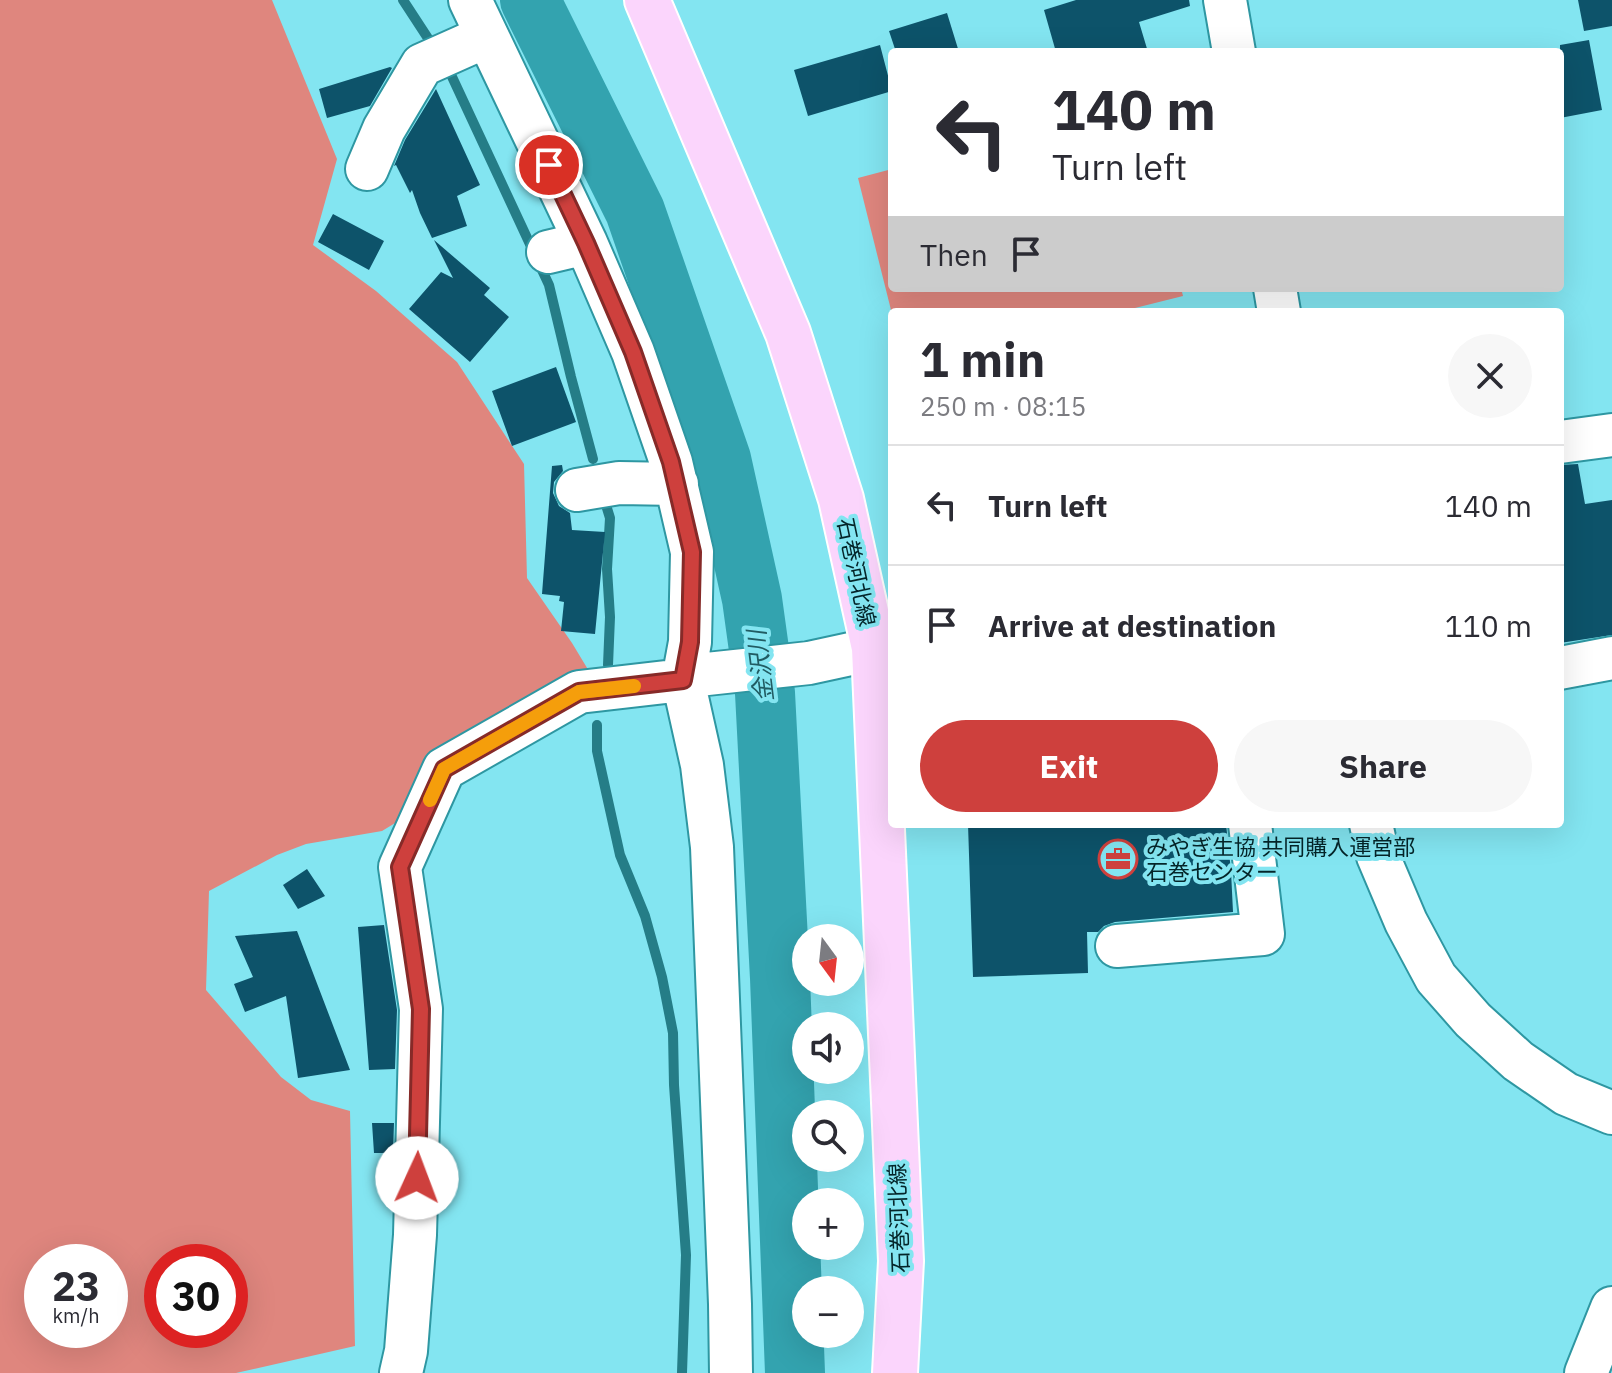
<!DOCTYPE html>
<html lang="en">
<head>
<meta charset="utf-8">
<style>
	:root { --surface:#fff; --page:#f7f7f7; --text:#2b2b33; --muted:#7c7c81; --line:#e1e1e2; --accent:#ce403d }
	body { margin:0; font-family:"IBM Plex Sans","Noto Sans JP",sans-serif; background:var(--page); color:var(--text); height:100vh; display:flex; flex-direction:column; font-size:30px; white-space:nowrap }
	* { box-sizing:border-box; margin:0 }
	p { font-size:26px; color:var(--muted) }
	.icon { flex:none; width:44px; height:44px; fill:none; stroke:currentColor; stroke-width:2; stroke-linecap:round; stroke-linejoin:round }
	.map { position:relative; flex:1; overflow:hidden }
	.panel { position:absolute; left:888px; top:308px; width:676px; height:520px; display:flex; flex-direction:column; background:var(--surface); border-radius:8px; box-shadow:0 8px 32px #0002 }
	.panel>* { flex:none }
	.top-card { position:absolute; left:888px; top:48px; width:676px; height:244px; border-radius:8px; box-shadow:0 8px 32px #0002; background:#fff; color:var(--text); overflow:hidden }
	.needle { width:52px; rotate:165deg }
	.fabs { position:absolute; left:792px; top:924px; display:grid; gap:16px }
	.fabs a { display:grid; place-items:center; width:72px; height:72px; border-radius:50%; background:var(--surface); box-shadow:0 8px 32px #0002; font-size:40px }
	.speed { position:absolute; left:24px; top:1244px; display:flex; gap:16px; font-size:40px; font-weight:700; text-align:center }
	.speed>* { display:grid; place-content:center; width:104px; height:104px; border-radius:50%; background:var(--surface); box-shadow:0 8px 32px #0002; line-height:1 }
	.speed small { font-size:20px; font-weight:400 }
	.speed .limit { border:12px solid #d22; background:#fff; color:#111 }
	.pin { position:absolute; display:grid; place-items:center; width:68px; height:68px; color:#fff; margin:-34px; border:4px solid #fff; border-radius:50%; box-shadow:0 2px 8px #0007 }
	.me { position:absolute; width:88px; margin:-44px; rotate:2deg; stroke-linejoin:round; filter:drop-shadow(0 0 6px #0008) }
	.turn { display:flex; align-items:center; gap:28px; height:168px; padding:0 32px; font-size:36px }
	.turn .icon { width:104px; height:104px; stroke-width:2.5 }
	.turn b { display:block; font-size:56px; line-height:68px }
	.then { display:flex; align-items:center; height:76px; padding:0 32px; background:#0003; gap:16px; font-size:30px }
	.round { display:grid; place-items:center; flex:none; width:84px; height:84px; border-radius:42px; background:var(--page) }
	.headline { display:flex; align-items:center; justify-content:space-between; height:136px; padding:0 32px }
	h1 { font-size:48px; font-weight:700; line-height:60px }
	.cta { display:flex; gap:16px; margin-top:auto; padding:16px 32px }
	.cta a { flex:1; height:92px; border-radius:48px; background:var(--accent); color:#fff; font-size:32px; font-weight:700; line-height:92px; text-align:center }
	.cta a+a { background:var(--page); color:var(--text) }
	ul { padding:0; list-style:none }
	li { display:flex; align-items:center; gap:24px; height:120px; padding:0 32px; border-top:2px solid var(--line) }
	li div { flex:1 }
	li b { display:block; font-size:30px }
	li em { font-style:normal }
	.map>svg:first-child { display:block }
	.green { fill:#df867e; fill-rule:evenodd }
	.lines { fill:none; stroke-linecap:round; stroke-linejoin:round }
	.stream { stroke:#257d87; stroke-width:10 }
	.river { stroke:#33a3af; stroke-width:60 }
	.building { fill:#0d536a }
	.minor-casing { stroke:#2e97a2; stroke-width:46 }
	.major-casing { stroke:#fff; stroke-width:48 }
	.minor { stroke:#fff; stroke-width:42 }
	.major { stroke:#fbd5fc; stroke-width:44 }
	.route-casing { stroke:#862a28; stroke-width:20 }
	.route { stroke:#ce403d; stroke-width:14 }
	.slow { stroke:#f59e0b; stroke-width:14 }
	.labels { text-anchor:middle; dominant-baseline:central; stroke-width:8; stroke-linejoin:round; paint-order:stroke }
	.street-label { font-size:22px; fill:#042529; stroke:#83e5f1 }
	.poi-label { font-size:22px; fill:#042529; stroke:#83e5f1; text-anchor:start }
	.water-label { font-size:24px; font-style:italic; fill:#215c63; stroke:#83e5f1 }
</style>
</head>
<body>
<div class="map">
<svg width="1612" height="1373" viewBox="0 0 1612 1373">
	<rect width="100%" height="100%" fill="#83e5f1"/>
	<!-- green -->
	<path class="green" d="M0,0H272L337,159L313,245L376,291L457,362L524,464L527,578L572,643L607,701L494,763L382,831L306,844L277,855L209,891L206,990L281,1077L311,1100L350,1111L355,1346L236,1373H0ZM42,1262H110V1330H42ZM162,1262H230V1330H162Z
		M892,169V288H1181L1183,296L1119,312H892V314L858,178Z"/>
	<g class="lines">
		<!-- stream -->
		<path class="stream" d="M403,0L435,49
			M447,66L549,285L571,377L593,459
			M606,505L610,518L607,569L610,617L608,665
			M597,725V751L620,855L645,916L662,977L673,1033L674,1085L686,1255L682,1373"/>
		<!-- river -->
		<path class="river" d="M530,0L635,211L721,459L752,599L765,693L780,978L795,1373"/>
	</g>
	<!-- building -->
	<path class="building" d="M1076,0H1189L1190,6L1139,22L1148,52H1056L1044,10Z
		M1578,0H1612V26L1584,31Z
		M947,13L959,52H896L889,31Z
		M1589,40L1602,110L1560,118V45Z
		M880,45L892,91L808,116L794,70Z
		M390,67L392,68L370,106L327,118L319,89Z
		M436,89L480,185L457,196L467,226L432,238L420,213L412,190L410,193L396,165L394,166L405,140Z
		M333,214L384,241L369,270L318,242Z
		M434,240L490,288L484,295L509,317L470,362L409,309L441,272L453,278Z
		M556,367L576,422L512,446L492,391Z
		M1578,464L1585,504L1612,500V635L1560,643V465Z
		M562,465L563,471L554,482L553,493L559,506L570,513L572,530L605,532L595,634L561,631L564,602L559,601L560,596L542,594L552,466Z
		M968,824H1226L1231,871L1233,912L1115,922L1104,926L1098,932H1087L1088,973L973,977Z
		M307,869L325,896L298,909L283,885Z
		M384,925L397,1010L395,1069L369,1070L358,927Z
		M297,931L350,1070L298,1078L286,996L245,1012L234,984L253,977L235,936Z
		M372,1123H394L393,1153H374Z"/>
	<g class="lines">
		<defs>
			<path id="minor" d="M470,0L586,243L633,352L671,462L692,552L690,642L683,680L702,765L712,847L730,1304L731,1373
				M1225,0L1234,52
				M367,169L384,129L422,65L487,36
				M548,252L586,243
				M1275,288L1279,312
				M1560,442L1612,435
				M577,490L619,483L677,484
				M1560,668L1612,658
				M1371,824L1378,856L1406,922L1436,978L1473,1020L1518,1061L1566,1094L1612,1113
				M1117,946L1263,934L1250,824
				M401,1373L406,1351L415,1235L421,1009L400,867L444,769L579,692L683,680L707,674L809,663L892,645
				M1586,1373L1612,1308"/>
			<path id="major" d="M647,0L788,333L841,499L874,648L901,1261L895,1373"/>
		</defs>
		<!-- minor casing -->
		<use href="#minor" class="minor-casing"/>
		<!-- major casing -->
		<use href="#major" class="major-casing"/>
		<!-- minor -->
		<use href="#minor" class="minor"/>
		<!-- major -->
		<use href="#major" class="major"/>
	</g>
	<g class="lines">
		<defs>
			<path id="route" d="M417,1178L421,1009L400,867L444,769L579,692L683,680L690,642L692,552L671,462L633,352L586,243L549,165"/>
		</defs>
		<!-- route casing -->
		<use href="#route" class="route-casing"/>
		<!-- route -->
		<use href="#route" class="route"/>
		<!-- slow -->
		<path class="slow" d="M430,800L444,769L579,692L634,686"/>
	</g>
	<!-- icons -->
	<defs>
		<symbol id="office-ring" viewBox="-11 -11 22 22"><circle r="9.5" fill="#83e5f1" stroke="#ce403d" stroke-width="1.5"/><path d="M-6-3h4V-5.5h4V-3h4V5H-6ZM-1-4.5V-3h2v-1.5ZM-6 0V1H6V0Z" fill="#ce403d"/></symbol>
	</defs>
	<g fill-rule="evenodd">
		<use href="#office-ring" x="1096" y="837" width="44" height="44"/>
	</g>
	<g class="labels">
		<!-- street labels -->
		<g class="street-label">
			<text transform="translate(857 572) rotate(78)">石巻河北線</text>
			<text transform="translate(898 1218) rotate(-92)">石巻河北線</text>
		</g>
		<!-- poi labels -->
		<g class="poi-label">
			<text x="1146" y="846">みやぎ生協 共同購入運営部<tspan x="1146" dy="25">石巻センター</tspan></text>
		</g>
		<!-- water labels -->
		<g class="water-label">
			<text transform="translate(760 666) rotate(-97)">金沢川</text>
		</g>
	</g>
</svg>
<div class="fabs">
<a><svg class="needle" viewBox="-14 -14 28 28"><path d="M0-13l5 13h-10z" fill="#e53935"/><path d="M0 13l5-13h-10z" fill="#7c7c81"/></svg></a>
<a><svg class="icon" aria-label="sound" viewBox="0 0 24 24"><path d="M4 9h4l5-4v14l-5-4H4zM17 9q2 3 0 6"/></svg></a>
<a><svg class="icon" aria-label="search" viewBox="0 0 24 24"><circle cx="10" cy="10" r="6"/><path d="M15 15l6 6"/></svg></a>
<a>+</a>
<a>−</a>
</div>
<div class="speed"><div>23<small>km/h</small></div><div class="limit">30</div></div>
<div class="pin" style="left:549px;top:165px;background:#d93025"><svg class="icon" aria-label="arrive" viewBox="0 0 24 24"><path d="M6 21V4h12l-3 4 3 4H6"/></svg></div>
<svg class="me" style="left:417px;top:1178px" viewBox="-20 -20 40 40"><circle r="19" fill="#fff"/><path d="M0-13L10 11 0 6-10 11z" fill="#ce403d"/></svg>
<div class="top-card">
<div class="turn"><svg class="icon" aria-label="left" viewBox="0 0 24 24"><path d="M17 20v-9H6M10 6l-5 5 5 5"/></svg><div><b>140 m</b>Turn left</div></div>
<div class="then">Then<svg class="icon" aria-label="arrive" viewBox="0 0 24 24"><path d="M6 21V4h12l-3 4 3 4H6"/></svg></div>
</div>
<section class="panel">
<div class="headline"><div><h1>1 min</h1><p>250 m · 08:15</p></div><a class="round"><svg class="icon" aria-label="close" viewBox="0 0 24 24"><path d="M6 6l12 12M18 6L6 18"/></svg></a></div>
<ul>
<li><svg class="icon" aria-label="left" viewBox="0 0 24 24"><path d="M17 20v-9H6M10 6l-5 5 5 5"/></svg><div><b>Turn left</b></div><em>140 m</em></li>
<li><svg class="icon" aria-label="arrive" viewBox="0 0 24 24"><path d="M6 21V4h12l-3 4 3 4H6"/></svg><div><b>Arrive at destination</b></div><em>110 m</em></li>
</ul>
<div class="cta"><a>Exit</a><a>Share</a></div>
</section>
</div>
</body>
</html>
